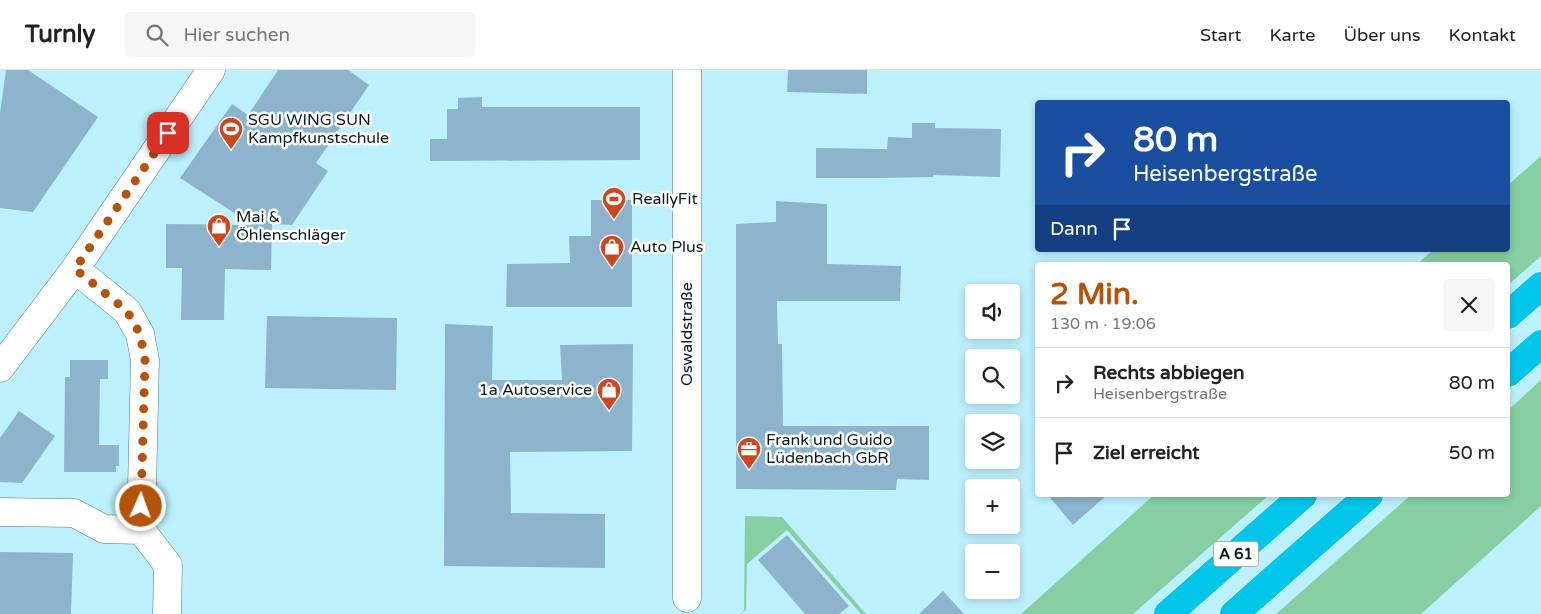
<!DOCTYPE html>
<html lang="de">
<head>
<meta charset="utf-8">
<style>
	:root { --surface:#fff; --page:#f6f6f6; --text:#222; --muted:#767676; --line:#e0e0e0; --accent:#b45309 }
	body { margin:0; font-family:"Varela Round",sans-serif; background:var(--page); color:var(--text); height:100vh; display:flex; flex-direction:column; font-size:19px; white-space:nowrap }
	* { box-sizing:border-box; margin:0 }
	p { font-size:16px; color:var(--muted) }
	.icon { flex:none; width:28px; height:28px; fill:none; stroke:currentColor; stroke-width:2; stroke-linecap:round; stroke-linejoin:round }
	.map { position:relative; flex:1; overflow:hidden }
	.side { position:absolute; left:1035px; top:192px; width:475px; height:235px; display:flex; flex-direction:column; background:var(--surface); border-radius:5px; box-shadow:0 2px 8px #0003 }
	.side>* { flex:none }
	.top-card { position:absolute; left:1035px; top:30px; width:475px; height:152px; border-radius:5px; box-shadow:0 2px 8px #0003; background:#1a4fa0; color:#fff; overflow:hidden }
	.tools { position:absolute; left:965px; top:214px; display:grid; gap:10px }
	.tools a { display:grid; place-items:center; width:55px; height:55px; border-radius:5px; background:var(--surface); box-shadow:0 2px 8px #0003; font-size:25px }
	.pin { position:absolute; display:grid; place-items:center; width:42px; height:42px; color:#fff; margin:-21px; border-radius:10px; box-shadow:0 2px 8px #0006 }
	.me { position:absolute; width:55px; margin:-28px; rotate:2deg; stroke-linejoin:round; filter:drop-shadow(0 0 4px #0008) }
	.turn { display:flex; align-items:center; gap:18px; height:105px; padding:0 15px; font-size:22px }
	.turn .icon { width:65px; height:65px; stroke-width:2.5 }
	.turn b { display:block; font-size:35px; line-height:42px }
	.then { display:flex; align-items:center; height:48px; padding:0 15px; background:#0003; gap:10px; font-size:19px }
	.round { display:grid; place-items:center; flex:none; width:52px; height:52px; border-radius:5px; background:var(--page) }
	.overview { display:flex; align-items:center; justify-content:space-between; height:85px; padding:0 15px }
	h1 { font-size:30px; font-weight:800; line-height:38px; color:var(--accent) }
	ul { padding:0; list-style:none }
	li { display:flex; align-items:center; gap:15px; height:70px; padding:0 15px; border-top:1px solid var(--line) }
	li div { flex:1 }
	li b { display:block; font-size:19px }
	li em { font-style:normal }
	header { display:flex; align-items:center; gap:30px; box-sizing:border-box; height:70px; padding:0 25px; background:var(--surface); border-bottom:1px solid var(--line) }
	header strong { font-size:24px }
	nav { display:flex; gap:28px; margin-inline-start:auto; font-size:18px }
	.search { width:350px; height:45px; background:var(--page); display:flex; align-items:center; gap:12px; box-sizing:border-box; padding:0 18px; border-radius:5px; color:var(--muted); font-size:19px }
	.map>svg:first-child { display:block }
	.green { fill:#86cfa2 }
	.building { fill:#8eb4cd }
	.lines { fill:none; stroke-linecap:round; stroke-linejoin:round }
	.minor-casing { stroke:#4a7985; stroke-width:29 }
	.highway-casing { stroke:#fff; stroke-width:29 }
	.minor { stroke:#fff; stroke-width:28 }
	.highway { stroke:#02c6e9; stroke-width:28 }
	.route { stroke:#b45309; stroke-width:9; stroke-dasharray:0 16.2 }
	.labels { text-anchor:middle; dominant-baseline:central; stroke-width:5; stroke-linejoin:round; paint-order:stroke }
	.shield { fill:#fff; stroke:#515f62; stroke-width:1 }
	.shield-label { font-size:15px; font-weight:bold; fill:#071b1f }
	.poi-label { font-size:16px; fill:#071b1f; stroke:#fff; text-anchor:start }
	.street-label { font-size:16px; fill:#071b1f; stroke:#fff }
</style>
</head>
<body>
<header>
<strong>Turnly</strong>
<div class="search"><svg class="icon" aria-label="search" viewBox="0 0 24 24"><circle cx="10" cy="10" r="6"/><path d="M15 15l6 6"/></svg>Hier suchen</div>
<nav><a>Start</a><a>Karte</a><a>Über uns</a><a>Kontakt</a></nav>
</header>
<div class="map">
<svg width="1541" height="544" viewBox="0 0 1541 544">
	<rect width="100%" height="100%" fill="#bdf0fd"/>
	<!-- green -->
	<path class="green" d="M1541,86V186L1508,215V195H1416L1433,180H1508V115Z
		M1541,310V436L1421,544H1276L1411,425H1508V340Z
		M1154,425H1269L1133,544H1021Z
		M745,446L782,447L866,544H861L787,460L747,494L746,540L740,544L744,540Z"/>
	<!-- building -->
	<path class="building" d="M6,0H28L98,47L33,142L0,138V43Z
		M278,0H348L369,15L316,93L328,101L292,155L272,154L271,200L225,199L224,250H181L182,198H166V154L253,155L180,108L232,34L248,45Z
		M788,0H867V24L787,22Z
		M482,27V37H640V90L430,91V69H447V39H458V28Z
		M912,53H935V58L1001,59L1000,107L933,105V107L880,108H816V78L887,79L888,67L912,68Z
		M591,130H632V237H506L507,194L570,193L569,166H591Z
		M776,131L827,134V194L901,196L900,231H777L778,274H782L783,356H929V410L897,409L896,420L736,419V154L776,152Z
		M267,246L397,248L396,320L265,318Z
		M445,254L493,256L492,310H562L560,275L633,274L632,381L510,382L511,443L605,444V498L444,496Z
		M70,290H108V309H100L99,375H119V396H116V402H64L65,307H70Z
		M19,341L55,366L22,413L0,412V368Z
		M1048,425H1107L1073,455Z
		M787,465L849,536L839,544H805L758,490Z
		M0,482L73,483L71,544H0Z
		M943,521L964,544H919Z"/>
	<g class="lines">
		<defs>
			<path id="minor" d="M687,0V528
				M75,199L127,241L140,264L145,290L141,460L168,495L167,544
				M0,298L75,199L211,0
				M0,442L74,443L104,459L141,460"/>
			<path id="highway" d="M1508,245L1541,216
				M1508,303L1541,274
				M1168,544L1303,425
				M1234,544L1369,425"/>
		</defs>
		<!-- minor casing -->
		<use href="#minor" class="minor-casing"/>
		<!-- highway casing -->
		<use href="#highway" class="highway-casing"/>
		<!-- minor -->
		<use href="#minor" class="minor"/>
		<!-- highway -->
		<use href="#highway" class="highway"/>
	</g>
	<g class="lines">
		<!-- route -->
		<path class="route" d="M141,436L145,290L140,264L127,241L75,199L168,63"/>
	</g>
	<!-- icons -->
	<defs>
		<symbol id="stadium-pin" viewBox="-11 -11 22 30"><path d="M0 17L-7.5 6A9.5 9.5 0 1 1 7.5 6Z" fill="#ce461d" stroke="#fff"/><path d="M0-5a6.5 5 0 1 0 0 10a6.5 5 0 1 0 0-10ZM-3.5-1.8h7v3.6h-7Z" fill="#fff"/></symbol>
		<symbol id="shop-pin" viewBox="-11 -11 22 30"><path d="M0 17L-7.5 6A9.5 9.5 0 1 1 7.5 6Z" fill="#ce461d" stroke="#fff"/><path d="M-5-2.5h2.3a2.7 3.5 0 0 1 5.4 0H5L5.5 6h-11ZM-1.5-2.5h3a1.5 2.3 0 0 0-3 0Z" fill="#fff"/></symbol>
		<symbol id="office-pin" viewBox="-11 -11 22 30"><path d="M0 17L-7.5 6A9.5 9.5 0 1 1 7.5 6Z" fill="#ce461d" stroke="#fff"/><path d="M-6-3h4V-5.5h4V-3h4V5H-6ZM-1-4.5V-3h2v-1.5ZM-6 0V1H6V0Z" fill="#fff"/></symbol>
	</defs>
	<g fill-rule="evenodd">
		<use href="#stadium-pin" x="217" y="45" width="28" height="38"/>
		<use href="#stadium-pin" x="600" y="115" width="28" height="38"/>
		<use href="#shop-pin" x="205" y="142" width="28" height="38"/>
		<use href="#shop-pin" x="598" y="163" width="28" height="38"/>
		<use href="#shop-pin" x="595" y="306" width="28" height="38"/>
		<use href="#office-pin" x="735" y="365" width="28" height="38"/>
	</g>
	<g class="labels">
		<!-- shield labels -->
		<rect class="shield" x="1213.5" y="471.5" width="45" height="25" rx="4"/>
		<g class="shield-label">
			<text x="1236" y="484">A 61</text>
		</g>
		<!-- poi labels -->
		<g class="poi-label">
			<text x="248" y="50">SGU WING SUN<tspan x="248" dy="18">Kampfkunstschule</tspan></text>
			<text x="632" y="129">ReallyFit</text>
			<text x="236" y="147">Mai &amp;<tspan x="236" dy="18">Öhlenschläger</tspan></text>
			<text x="630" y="177">Auto Plus</text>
			<text x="592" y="320" text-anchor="end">1a Autoservice</text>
			<text x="766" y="370">Frank und Guido<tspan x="766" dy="18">Lüdenbach GbR</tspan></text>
		</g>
		<!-- street labels -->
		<g class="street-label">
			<text transform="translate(687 264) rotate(-90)">Oswaldstraße</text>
		</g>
	</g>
</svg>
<div class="tools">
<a><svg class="icon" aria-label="sound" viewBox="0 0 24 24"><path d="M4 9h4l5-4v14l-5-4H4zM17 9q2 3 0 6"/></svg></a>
<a><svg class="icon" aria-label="search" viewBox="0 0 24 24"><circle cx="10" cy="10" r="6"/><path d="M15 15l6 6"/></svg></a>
<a><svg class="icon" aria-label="layers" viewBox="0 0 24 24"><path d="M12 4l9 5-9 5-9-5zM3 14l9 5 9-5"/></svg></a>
<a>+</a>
<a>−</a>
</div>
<div class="pin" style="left:168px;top:63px;background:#d93025"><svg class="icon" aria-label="arrive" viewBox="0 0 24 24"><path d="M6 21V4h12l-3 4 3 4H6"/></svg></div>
<svg class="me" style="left:141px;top:436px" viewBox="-20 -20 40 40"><circle r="17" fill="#b45309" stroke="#fff" stroke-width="3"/><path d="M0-11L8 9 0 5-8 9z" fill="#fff"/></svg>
<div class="top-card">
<div class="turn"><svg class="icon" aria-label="right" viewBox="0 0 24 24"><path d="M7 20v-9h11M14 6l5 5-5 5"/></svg><div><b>80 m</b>Heisenbergstraße</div></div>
<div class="then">Dann<svg class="icon" aria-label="arrive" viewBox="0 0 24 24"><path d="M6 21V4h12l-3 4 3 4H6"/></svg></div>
</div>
<section class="side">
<div class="overview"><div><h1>2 Min.</h1><p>130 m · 19:06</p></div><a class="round"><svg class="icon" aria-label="close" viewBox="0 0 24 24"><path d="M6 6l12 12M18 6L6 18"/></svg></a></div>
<ul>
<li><svg class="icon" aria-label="right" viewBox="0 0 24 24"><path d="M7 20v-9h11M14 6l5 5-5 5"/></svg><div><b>Rechts abbiegen</b><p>Heisenbergstraße</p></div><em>80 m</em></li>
<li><svg class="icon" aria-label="arrive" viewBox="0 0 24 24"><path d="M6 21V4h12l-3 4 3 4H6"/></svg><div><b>Ziel erreicht</b></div><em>50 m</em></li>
</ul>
</section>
</div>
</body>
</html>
